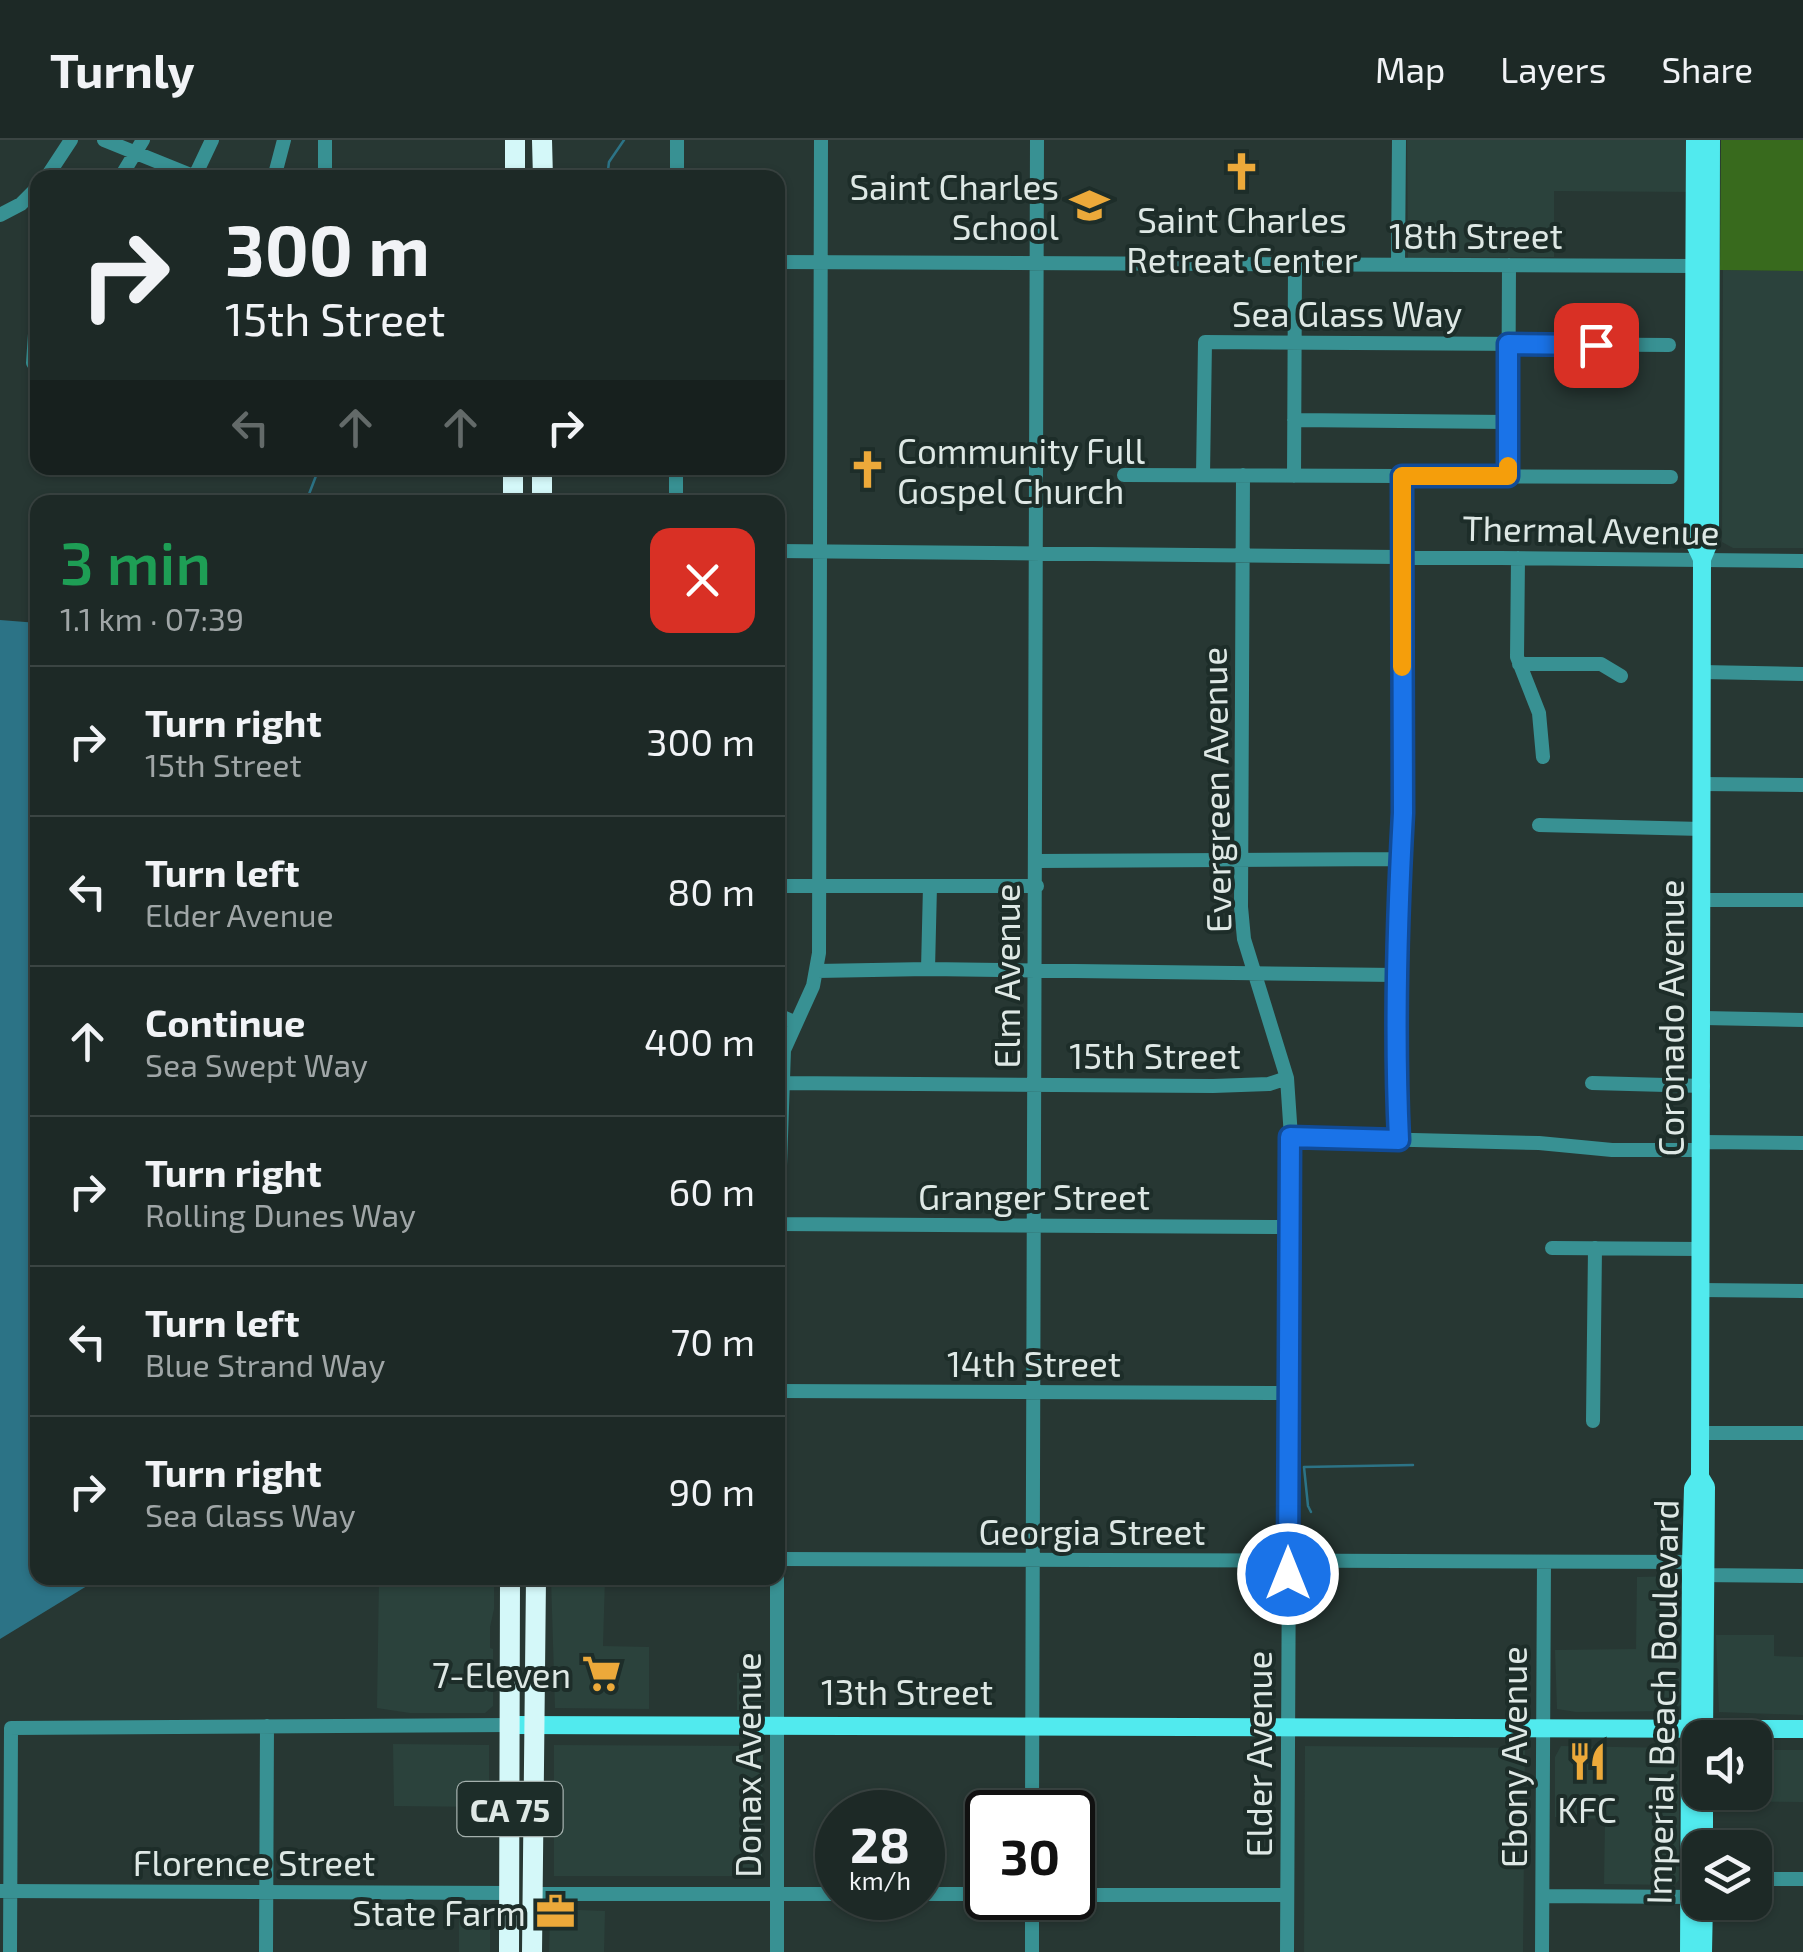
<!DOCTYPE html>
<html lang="en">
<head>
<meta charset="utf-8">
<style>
	:root { --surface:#1d2926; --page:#25312e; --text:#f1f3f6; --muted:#a0a6a7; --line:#3b4543 }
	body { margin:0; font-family:"Exo 2",sans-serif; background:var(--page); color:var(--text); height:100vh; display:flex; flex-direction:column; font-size:38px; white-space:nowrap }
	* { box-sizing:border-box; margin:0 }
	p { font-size:32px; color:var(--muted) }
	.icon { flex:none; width:55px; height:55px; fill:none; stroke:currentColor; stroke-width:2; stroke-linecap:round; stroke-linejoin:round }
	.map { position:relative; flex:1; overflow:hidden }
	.details { position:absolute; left:30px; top:355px; width:755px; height:1090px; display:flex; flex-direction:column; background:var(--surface); border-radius:20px; box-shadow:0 2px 8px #0004,0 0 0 2px var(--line) }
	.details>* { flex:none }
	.hud { position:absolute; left:30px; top:30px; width:755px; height:305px; border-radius:20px; box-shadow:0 2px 8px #0004,0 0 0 2px var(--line); background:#1d2926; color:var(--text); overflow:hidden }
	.tools { position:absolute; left:1682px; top:1580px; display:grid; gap:20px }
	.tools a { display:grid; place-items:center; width:90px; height:90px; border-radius:20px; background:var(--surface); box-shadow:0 2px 8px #0004,0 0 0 2px var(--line); font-size:50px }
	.speed { position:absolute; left:815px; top:1650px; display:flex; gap:20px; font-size:50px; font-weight:700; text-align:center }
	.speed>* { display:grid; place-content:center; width:130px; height:130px; border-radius:50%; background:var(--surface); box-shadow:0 2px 8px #0004,0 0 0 2px var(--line); line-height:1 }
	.speed small { font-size:25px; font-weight:400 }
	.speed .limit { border:5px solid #111; border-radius:15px; background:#fff; color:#111 }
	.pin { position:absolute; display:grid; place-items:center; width:85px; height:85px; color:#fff; margin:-42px; border-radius:20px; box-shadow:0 5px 15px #0006 }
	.me { position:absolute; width:110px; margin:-55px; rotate:0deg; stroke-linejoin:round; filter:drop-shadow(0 0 8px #0008) }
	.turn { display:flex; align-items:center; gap:35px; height:210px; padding:0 30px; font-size:45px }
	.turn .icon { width:130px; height:130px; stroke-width:2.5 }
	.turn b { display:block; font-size:70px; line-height:85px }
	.lanes { display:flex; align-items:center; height:95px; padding:0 30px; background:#0003; justify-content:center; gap:50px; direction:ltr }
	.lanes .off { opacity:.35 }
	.round { display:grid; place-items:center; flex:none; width:105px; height:105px; border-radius:20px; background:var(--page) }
	.head { display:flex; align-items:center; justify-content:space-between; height:170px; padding:0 30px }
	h1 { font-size:60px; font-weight:600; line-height:75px; color:#1e9e55 }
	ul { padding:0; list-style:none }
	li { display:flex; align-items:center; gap:30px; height:150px; padding:0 30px; border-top:2px solid var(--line) }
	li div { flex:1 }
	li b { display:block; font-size:38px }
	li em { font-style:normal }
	header { display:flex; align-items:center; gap:60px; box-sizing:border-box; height:140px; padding:0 50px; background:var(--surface); border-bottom:2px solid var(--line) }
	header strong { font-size:48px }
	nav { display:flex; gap:55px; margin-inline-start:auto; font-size:35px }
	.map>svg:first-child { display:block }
	.built { fill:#2b423c }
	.green { fill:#386a1d }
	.water { fill:#2c7386 }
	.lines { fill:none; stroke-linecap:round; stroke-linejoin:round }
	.stream { stroke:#2c7386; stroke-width:2.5 }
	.minor { stroke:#389193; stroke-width:14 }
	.major { stroke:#51eaee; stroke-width:18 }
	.highway { stroke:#d4f8f9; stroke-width:20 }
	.route-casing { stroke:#114b97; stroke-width:25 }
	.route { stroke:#1a73e8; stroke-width:18 }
	.slow { stroke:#f59e0b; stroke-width:18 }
	.labels { text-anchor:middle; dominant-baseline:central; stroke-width:8; stroke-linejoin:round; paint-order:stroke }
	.shield { fill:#1d2d29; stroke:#a4b0ad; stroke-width:2.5 }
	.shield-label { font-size:32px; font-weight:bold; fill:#dee8e5 }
	.poi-label { font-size:35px; fill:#dee8e5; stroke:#1d2d29; text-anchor:end }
	.street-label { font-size:35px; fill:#dee8e5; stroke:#1d2d29 }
</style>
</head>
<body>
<header>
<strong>Turnly</strong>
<nav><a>Map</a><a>Layers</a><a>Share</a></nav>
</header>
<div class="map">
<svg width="1803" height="1812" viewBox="0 0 1803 1812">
	<rect width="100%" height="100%" fill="#273733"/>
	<!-- built -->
	<path class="built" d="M1407,0H1690L1691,52L1554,51V117L1408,118Z
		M1723,130L1803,131V408H1733L1722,402Z
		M1680,1436L1681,1565L1671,1571L1576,1572L1557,1569L1555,1510L1636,1509L1637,1437Z
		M379,1438H494V1469L490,1487V1508L493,1509V1566L485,1573H410L377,1568Z
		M551,1438H605L603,1506L649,1507V1569L555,1568Z
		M1716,1495H1774V1516L1803,1517V1575L1719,1572Z
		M737,1533H763V1565L759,1570H737Z
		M393,1604L489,1605V1667L394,1666Z
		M554,1605L760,1606L763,1611L762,1731L759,1736H554Z
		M1305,1606L1525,1608L1523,1812H1304Z
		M1561,1606L1674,1608L1679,1617V1740L1674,1745L1604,1744L1605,1679L1555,1677V1617Z
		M1755,1610H1803V1662L1716,1661V1653L1755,1652Z
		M487,1765L490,1770V1812H459V1766Z
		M554,1769L605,1771L604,1812H549L550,1775Z"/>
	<!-- green -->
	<path class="green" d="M1721,0H1803V131L1720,130Z"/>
	<!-- water -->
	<path class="water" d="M0,480L38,483V1438H100L0,1499Z"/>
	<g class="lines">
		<!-- stream -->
		<path class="stream" d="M607,38L609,22L624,0
			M306,362L319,328
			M1311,1372L1308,1366L1304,1327L1413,1325"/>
		<!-- minor -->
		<path class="minor" d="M104,0L198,38
			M325,0V37L423,38
			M46,38L71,0
			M120,38L143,0
			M194,38L212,0
			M274,38L284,0
			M677,38V0
			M0,75L21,64L38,47
			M778,122L1694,126
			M1398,125L1399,0
			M33,223L38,150
			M1294,280L1508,282
			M676,328V362
			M1124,335L1671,337
			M1203,335L1205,202L1669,205
			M1243,335L1241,767L1244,799L1287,938L1291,997L1287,1812
			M1294,336L1295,124
			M1508,337L1509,125
			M778,411L1803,421
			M1518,418L1517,517L1539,573L1543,617
			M1519,524H1601L1621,536
			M1702,532L1803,534
			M1702,644L1803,645
			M1539,685L1702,689
			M1037,721L1398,719
			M778,746H1037
			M1703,760H1803
			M928,829L930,746
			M817,831L928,829L1396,835
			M778,875L796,883
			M1703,878L1803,880
			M781,943L1213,946L1269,944L1287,938
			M1592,943L1703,946
			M1291,997L1539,1003L1612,1010H1702
			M1399,1001C1395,891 1397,782 1403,673L1401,336
			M1703,1002L1803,1003
			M778,1083L784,910L813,846L819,813L821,0
			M778,1084L1290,1087
			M1552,1108L1700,1109
			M1700,1150L1803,1151
			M778,1251L1289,1253
			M1593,1281L1595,1108
			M1700,1293H1803
			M778,1419L1700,1422
			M1697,1435L1803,1436
			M1032,1672L1037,0
			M1755,1739H1803
			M0,1751L509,1753
			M533,1754H838
			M922,1754H988
			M1072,1755H1287
			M1543,1756L1697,1757
			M10,1812L11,1588L510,1585
			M266,1812L267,1586
			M777,1812V1438
			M1032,1812V1758
			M1542,1812L1544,1422"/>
		<!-- major -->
		<path class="major" d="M1695,0L1693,400L1702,419
			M510,1585L1803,1589
			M1704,1598L1706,1347L1700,1337L1702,419L1710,400L1711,0
			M1704,1708V1652
			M1689,1812L1691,1423L1693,1348L1700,1337
			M1703,1812L1704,1762"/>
		<!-- highway -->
		<path class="highway" d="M515,0V38
			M542,0L543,38
			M513,362V328
			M542,362V328
			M509,1812L510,1438
			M532,1812L536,1438"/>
	</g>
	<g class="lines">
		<defs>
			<path id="route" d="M1288,1434L1290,997L1399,1000C1394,891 1397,782 1403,673L1402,336H1508V204L1596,205"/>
		</defs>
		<!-- route casing -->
		<use href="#route" class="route-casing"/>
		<!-- route -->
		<use href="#route" class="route"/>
		<!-- slow -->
		<path class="slow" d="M1402,527V336H1508V326"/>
	</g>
	<!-- icons -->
	<defs>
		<symbol id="church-bare" viewBox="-9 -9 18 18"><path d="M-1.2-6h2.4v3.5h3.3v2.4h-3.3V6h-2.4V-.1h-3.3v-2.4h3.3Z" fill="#eca93a" stroke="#1d2d29" stroke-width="2.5" paint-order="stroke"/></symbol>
		<symbol id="school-bare" viewBox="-9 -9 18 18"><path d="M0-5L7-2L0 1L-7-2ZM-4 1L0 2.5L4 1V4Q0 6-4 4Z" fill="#eca93a" stroke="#1d2d29" stroke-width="2.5" paint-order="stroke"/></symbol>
		<symbol id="supermarket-bare" viewBox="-9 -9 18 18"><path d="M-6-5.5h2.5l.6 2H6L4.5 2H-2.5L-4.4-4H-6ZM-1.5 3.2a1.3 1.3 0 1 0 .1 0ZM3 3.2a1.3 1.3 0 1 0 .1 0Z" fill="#eca93a" stroke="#1d2d29" stroke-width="2.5" paint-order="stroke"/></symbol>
		<symbol id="restaurant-bare" viewBox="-9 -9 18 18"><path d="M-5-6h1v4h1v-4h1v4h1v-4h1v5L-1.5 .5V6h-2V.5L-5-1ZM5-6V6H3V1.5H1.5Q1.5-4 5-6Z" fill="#eca93a" stroke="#1d2d29" stroke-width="2.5" paint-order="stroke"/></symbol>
		<symbol id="office-bare" viewBox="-9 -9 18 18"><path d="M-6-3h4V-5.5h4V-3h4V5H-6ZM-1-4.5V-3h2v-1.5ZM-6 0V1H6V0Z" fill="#eca93a" stroke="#1d2d29" stroke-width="2.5" paint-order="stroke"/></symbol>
	</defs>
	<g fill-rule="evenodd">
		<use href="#church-bare" x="1214" y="4" width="55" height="55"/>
		<use href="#school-bare" x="1062" y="38" width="55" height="55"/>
		<use href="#church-bare" x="840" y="302" width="55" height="55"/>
		<use href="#supermarket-bare" x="574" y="1506" width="55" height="55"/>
		<use href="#restaurant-bare" x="1560" y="1594" width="55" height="55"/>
		<use href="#office-bare" x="528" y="1744" width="55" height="55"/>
	</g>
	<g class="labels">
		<!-- shield labels -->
		<rect class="shield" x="457.5" y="1642" width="105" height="54" rx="8"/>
		<g class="shield-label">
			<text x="510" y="1669">CA 75</text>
		</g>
		<!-- poi labels -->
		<g class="poi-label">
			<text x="1059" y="46">Saint Charles<tspan x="1059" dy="40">School</tspan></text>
			<text x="1242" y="79" text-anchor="middle">Saint Charles<tspan x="1242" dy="40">Retreat Center</tspan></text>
			<text x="897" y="310" text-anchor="start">Community Full<tspan x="897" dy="40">Gospel Church</tspan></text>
			<text x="571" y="1534">7-Eleven</text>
			<text x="1587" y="1669" text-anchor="middle">KFC</text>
			<text x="526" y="1772">State Farm</text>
		</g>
		<!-- street labels -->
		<g class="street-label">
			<text x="1476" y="95">18th Street</text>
			<text x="1347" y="173">Sea Glass Way</text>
			<text transform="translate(1591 389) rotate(1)">Thermal Avenue</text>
			<text transform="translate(1215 650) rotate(-91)">Evergreen Avenue</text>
			<text transform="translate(1006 836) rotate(-90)">Elm Avenue</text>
			<text transform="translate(1670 878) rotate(-90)">Coronado Avenue</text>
			<text x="1155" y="915">15th Street</text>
			<text x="1034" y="1056">Granger Street</text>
			<text x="1034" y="1223">14th Street</text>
			<text x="1092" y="1391">Georgia Street</text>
			<text x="907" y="1551">13th Street</text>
			<text transform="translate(1661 1562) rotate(-89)">Imperial Beach Boulevard</text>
			<text transform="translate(1258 1614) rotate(-90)">Elder Avenue</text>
			<text transform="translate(1513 1617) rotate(-90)">Ebony Avenue</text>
			<text transform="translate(747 1625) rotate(-90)">Donax Avenue</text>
			<text x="254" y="1722">Florence Street</text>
		</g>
	</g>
</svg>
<div class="tools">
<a><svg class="icon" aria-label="sound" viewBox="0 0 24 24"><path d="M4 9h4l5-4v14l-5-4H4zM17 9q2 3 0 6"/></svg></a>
<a><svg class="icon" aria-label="layers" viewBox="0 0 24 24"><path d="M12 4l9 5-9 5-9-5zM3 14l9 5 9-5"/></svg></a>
</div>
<div class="speed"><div>28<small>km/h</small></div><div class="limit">30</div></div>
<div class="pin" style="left:1596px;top:205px;background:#d93025"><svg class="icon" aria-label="arrive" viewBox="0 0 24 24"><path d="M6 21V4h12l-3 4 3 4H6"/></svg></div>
<svg class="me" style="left:1288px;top:1434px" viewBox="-20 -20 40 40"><circle r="17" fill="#1a73e8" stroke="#fff" stroke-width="3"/><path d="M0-11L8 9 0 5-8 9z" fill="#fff"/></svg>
<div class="hud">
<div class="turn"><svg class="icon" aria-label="right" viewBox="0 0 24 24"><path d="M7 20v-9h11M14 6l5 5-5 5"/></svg><div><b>300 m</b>15th Street</div></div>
<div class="lanes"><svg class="icon off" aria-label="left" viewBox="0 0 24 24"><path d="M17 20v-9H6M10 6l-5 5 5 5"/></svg><svg class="icon off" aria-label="ahead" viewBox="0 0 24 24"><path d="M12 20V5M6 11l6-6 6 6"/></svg><svg class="icon off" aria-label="ahead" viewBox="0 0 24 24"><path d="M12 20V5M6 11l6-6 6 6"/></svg><svg class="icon" aria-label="right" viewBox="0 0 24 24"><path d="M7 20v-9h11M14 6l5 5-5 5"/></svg></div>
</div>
<section class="details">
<div class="head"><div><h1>3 min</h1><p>1.1 km · 07:39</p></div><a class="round" style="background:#d93025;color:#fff"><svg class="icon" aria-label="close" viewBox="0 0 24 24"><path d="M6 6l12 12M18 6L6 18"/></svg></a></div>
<ul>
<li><svg class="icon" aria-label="right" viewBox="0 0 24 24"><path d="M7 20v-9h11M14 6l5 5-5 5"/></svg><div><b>Turn right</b><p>15th Street</p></div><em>300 m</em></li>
<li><svg class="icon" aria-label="left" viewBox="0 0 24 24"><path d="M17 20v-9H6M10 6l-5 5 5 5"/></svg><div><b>Turn left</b><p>Elder Avenue</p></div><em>80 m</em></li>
<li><svg class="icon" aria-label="ahead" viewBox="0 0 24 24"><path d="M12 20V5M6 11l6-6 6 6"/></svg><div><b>Continue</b><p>Sea Swept Way</p></div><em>400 m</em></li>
<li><svg class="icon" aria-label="right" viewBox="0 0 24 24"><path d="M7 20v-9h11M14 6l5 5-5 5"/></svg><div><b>Turn right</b><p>Rolling Dunes Way</p></div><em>60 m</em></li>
<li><svg class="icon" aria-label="left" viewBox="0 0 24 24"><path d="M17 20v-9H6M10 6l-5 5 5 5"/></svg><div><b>Turn left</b><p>Blue Strand Way</p></div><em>70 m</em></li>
<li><svg class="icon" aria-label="right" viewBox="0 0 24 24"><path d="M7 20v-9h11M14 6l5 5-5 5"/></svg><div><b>Turn right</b><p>Sea Glass Way</p></div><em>90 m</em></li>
</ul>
</section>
</div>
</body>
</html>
